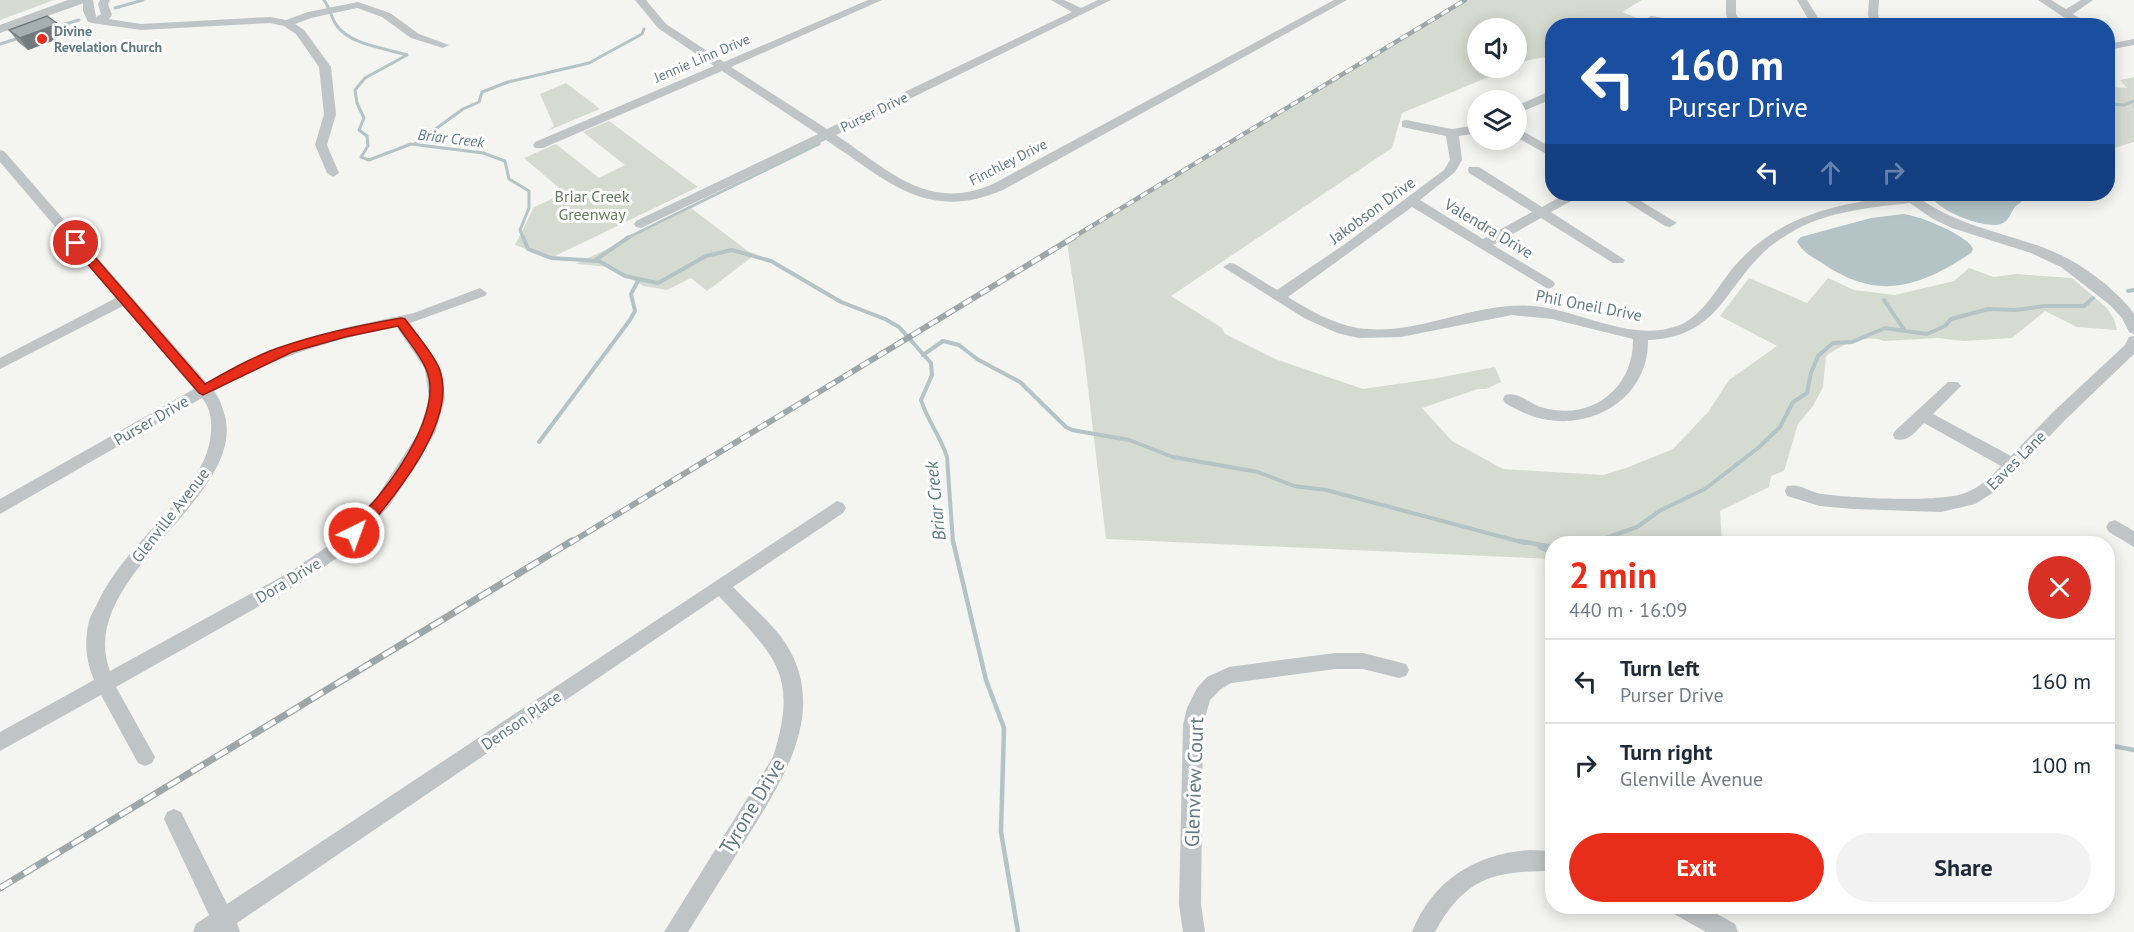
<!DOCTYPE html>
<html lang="en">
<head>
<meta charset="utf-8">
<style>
	:root { --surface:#fff; --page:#f2f2f3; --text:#1f2937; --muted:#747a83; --line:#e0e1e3; --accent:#e92d1b }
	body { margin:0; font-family:"PT Sans",sans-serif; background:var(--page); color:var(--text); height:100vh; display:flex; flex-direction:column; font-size:22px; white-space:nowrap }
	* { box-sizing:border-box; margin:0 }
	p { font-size:20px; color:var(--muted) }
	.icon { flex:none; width:33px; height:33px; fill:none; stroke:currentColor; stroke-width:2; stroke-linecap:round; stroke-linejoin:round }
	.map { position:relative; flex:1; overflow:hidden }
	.side { position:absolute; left:1545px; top:536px; width:570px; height:378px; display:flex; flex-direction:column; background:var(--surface); border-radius:24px; box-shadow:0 3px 15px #0003 }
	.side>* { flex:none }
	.banner { position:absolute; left:1545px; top:18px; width:570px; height:183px; border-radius:24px; box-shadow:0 3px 15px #0003; background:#1a4fa0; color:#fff; overflow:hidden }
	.fabs { position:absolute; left:1467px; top:18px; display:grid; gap:12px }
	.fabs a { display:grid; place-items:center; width:60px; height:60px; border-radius:50%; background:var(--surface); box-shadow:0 3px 15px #0003; font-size:30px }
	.pin { position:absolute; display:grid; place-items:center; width:51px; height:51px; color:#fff; margin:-26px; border:3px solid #fff; border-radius:50%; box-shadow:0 2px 6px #0007 }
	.me { position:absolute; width:66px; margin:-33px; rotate:42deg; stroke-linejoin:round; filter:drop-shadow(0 0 4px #0008) }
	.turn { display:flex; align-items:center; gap:21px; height:126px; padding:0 24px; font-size:27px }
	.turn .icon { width:78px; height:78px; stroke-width:2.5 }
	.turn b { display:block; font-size:42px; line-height:51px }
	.lanes { display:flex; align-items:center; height:57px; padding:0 24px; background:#0003; justify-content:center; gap:30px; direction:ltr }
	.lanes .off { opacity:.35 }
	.round { display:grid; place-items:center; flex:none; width:63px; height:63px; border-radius:32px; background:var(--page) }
	.summary { display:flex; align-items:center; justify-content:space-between; height:102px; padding:0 24px }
	h1 { font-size:36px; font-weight:700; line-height:45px; color:var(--accent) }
	.action { display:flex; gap:12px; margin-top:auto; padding:12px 24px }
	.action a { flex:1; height:69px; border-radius:36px; background:var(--accent); color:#fff; font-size:24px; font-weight:700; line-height:69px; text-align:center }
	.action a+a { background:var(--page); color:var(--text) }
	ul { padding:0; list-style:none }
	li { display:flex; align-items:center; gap:18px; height:84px; padding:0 24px; border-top:2px solid var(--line) }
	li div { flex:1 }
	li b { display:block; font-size:22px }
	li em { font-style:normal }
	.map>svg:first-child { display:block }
	.green { fill:#d6dbd1 }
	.water { fill:#b4c4c6 }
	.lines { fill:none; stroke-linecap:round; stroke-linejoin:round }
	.stream-far2 { stroke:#b4c4c6; stroke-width:3 }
	.stream-far1 { stroke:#b4c4c6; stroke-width:4 }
	.stream { stroke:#b4c4c6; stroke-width:4.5 }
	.minor { fill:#bfc4c6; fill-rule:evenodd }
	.tertiary { fill:#bfc4c6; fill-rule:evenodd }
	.rail-far2-casing { stroke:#9da7aa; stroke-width:4.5 }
	.rail-far1-casing { stroke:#9da7aa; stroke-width:6 }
	.rail-casing { stroke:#9da7aa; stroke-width:7 }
	.rail-far2 { stroke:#fff; stroke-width:3; stroke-dasharray:8; stroke-linecap:butt }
	.rail-far1 { stroke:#fff; stroke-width:4; stroke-dasharray:10; stroke-linecap:butt }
	.rail { stroke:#fff; stroke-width:4.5; stroke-dasharray:14; stroke-linecap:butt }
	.wall { fill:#8d9699 }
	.shaded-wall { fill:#737a7d }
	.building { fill:#a4afb2; stroke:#737a7d; stroke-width:1.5 }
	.route { fill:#e92d1b; stroke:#971d12; stroke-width:1.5 }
	.poi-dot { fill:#e92d1b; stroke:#fff; stroke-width:2 }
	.labels { text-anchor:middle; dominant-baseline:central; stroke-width:6; stroke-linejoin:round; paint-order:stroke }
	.far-poi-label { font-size:14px; font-weight:bold; fill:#627982; stroke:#fff; text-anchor:start }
	.far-street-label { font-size:14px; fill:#627982; stroke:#fff }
	.far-water-label { font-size:15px; font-style:italic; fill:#5e7b80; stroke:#fff }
	.park-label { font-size:16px; fill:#697961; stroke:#fff }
	.street-label { font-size:16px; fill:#627982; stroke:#fff }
	.water-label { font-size:18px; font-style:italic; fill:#5e7b80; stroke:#fff }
	.near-street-label { font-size:20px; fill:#627982; stroke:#fff }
</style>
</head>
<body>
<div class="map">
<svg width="2134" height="932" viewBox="0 0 2134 932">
	<rect width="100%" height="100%" fill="#f4f4f0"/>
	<!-- green -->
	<path class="green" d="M0,0H54L0,20Z
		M1467,0H1642L1622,12L1655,25L1552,26V56L1529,60L1517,65L1516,28H1478V68H1510L1402,113L1392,148L1171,296L1222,328L1225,334L1275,359L1363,389L1432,379L1495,367L1501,382L1486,389H1478L1422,408L1452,441L1503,469L1603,475L1626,468L1673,449L1709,411L1729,380L1777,346L1720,316L1749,278L1807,303L1828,278L1854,290L1895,295L1954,281L1969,268L1994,277L2016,274L2072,278L2106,307L2114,319L2117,330L2077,327L2045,311L2012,338L1964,341L1938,338L1884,341C1867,333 1840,345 1826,356L1823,387L1813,406L1798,424L1784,471L1771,476L1769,487L1720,511L1722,543H1552V559L1106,539L1084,354L1067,243Z
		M2134,77V142L2108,150V87L2127,88L2120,80Z
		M566,83L600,109L547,131L554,126L540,94Z
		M609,121L698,187L551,258L515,245L534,207L565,193L524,158L556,144L599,178L625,165L583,132Z
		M691,208L749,252L756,254L707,291L691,278L667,290L643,286L611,267L576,264Z"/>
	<!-- water -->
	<path class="water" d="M1936,194H2031C2026,198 2021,202 2016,206C2010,212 2010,221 2001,224C1985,229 1945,213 1935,201Z
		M1903,214C1918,215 1968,235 1973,249L1971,253C1920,287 1879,301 1825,265C1815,258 1802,253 1797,241L1801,237L1871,218Z"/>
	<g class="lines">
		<!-- stream-far2 -->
		<path class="stream-far2" d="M324,0C330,8 331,18 337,26C351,45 385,48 407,55L365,78L355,90L357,103L364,118L359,130L367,136L368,146L361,157L369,160L411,144L483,153L505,161L509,179L529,191V208L520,230L523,238
			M115,8L143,0
			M55,27L79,20
			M0,44L19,38
			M2108,104L2124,105L2134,101
			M415,144L463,109L479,102L482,92L508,82L589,63L642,34L644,29
			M627,238L819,144"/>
		<!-- stream-far1 -->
		<path class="stream-far1" d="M523,237L528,249L551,258L599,261L625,276L658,283L706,256L732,250L771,261L841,302L885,319L899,327L931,363L932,375L921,400C928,422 941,437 947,457L953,543
			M594,261L629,237
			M2128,291L2134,290
			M1884,300L1905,331
			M923,355L943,341L959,345L977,359L1020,382L1066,427L1072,430L1129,440L1173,457L1258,472L1294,486L1326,490L1525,543
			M539,442L630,320L635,311L631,294L639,279
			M1581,543L1603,539L1637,527L1661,510L1705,489L1758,448L1780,427L1793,402L1807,393L1811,373L1818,356L1833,343L1852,342L1885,328L1927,334L1945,326L1951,319L1989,309L2016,310L2044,306H2084L2093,298"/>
		<!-- stream -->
		<path class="stream" d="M953,541L986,680L1004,728L1001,832L1018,932
			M1519,541L1552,547
			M1579,543L1590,541
			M1540,547L1552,553
			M2108,745L2134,750"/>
		<!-- minor -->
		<path class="minor" d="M83,0H93L96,17L101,14L98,4L100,0H110L108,4L112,15L109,19L141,24L270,17L286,20L308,12L358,2L390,13L419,34L449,45L443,48L411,38L382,17L357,8L311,18L295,24L304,30L331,67L336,114L327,145L339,173L333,177L327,173L315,145L324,114L319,67L296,34L284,26L270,23L141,30L92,23L88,22L83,11Z
			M635,0H646L666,24L724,62L868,0H882L731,67L827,129L1072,12L1051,0H1064L1081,8L1098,0H1111L836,135C888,169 927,213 993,184L1334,0H1347L1003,190C926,223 887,180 826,140L641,228L636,227L634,224L636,221L818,134L722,71L543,148H535L533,145L535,142L714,66L658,28Z
			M1726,0H1736V14L1739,19L1810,22L1797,0H1807L1823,26H1671L1647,21L1646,19L1651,16L1689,22L1728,20L1726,14Z
			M1869,0H1879L1878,14L1881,26H1870L1868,14Z
			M2038,0H2051L2066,9L2081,0H2093L2073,14L2091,26H2077Z
			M2134,39V45L2108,50V44Z
			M1548,92H1552V99L1516,114V106Z
			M1406,120L1452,129L1478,125V133L1459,136L1462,160L1455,172L1420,200L1483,239L1532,212L1469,173L1468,170L1469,167H1479L1542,207L1565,194H1580L1579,197L1551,212L1625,260L1623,263H1613L1541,218L1493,245L1553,281L1555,284L1553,287L1548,289L1412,207L1288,297C1309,310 1333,324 1358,328C1417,337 1474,301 1533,306C1581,310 1632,344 1680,325C1703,315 1717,288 1732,269C1776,216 1837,203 1902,196L1901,194H1914C1952,224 1997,231 2042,247C2075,259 2106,281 2129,307L2134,314V334L2129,332L2122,318L2110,305L2061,267L2031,253L1952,228L1933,219L1910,203C1865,208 1820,212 1782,238C1725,275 1727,337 1648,340C1649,394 1599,428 1548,420C1533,418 1519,411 1505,403L1503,399L1505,395C1519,391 1531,405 1544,408C1593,421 1634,387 1633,339L1552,319L1512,315L1401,337L1359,338L1337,333L1304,318L1223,267L1230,263L1235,264L1277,290L1345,244L1444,170L1450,160L1446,136L1402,127V121Z
			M1516,127L1552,148V157L1516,137Z
			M0,150L4,151L206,382L267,351L344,328L414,313L480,288L487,293L485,296L410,323L441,369L445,399L435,433L390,505L350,549L302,582L116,687L155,757L152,763L145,766L138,763L101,695L0,751V732L94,680C86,661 84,642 89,621C91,614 96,607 99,600C125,547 179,511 204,460C212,442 216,414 202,398L0,514V499L194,389L123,306L0,369V358L116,298L0,162ZM396,326L425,369L429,399L419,432L378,495L338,539L290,572L110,671C74,577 246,499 225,416C222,406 220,399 214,391C273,357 330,341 396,326Z
			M1614,194H1629L1677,223L1670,227L1665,226Z
			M2134,336V354L2065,420L1999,489L1975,504L1941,512L1854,509L1820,506L1787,496L1785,491L1787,486C1799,483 1810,492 1822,494C1851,498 1939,503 1965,493C1979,488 1991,477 2001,466L1924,423C1916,431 1908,443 1895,439L1893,435L1895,431L1948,382H1958L1961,386L1933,414L2011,456L2053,412L2125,345L2129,337Z
			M837,501L843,503L846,508L843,513L733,587C749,604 774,625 786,644C829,712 782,781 746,839C727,870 707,901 688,932H664L773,757C800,671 773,656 719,596L237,923L240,932H193L196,924L209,915L164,819L167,812L174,809L181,812L227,904Z
			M2115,520L2134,531V547L2109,532L2106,527L2109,522Z
			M1335,653H1363L1406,664L1409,670L1406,676L1399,678L1363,669H1335L1231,683L1221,689L1210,700L1203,725L1201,904L1205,932H1183L1179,904L1183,725L1187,708L1197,688L1207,677L1229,667Z
			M1530,850L1552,851V871C1494,871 1465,877 1435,932H1412C1433,880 1475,854 1530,850Z
			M1671,906H1703L1735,924L1738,932H1706L1674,914Z"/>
		<!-- tertiary -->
		<path class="tertiary" d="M68,0H86L84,3L0,33V25Z"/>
		<defs>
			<path id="rail-far2" d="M1072,238L1465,0"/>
			<path id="rail-far1" d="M570,543L1074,237"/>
			<path id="rail" d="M0,888L572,541"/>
		</defs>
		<!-- rail-far2 casing -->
		<use href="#rail-far2" class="rail-far2-casing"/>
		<!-- rail-far1 casing -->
		<use href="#rail-far1" class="rail-far1-casing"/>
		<!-- rail casing -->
		<use href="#rail" class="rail-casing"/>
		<!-- rail-far2 -->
		<use href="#rail-far2" class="rail-far2"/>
		<!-- rail-far1 -->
		<use href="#rail-far1" class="rail-far1"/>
		<!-- rail -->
		<use href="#rail" class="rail"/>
	</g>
	<!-- wall -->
	<path class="wall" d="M9,30L66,36L28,50L18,42Z"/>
	<!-- shaded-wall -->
	<path class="shaded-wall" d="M58,24L66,36L28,50L20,38Z"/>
	<!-- building -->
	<path class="building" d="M47,16L58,24L20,38L9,30Z"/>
	<!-- route -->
	<path class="route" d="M76,240L81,241L205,384C230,370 256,355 284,346C322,333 361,325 401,318L405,319C415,333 433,353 439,368C460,420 392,500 360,537H349L347,533C354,520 368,509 377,498C401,469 443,407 426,369C420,354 407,340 398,326L345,337L292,352L203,395L199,393L72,246L71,243Z"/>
	<!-- markers -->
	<circle class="poi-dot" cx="42" cy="39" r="6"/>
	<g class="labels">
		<!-- far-poi labels -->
		<g class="far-poi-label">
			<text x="54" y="31">Divine<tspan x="54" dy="16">Revelation Church</tspan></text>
		</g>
		<!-- far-street labels -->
		<g class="far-street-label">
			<text transform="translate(702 58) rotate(-23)">Jennie Linn Drive</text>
			<text transform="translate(874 112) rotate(-26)">Purser Drive</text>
			<text transform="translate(1008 162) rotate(-27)">Finchley Drive</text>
		</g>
		<!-- far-water labels -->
		<g class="far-water-label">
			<text transform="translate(451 138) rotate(7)">Briar Creek</text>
		</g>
		<!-- park labels -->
		<g class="park-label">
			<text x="592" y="196">Briar Creek<tspan x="592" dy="18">Greenway</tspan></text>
		</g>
		<!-- street labels -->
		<g class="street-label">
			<text transform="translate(1372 210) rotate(-36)">Jakobson Drive</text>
			<text transform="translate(1489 228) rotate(31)">Valendra Drive</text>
			<text transform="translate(1589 305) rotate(11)">Phil Oneil Drive</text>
			<text transform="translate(151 420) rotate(-30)">Purser Drive</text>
			<text transform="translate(2016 460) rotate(-45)">Eaves Lane</text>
			<text transform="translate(170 515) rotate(-52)">Glenville Avenue</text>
			<text transform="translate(288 580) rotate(-31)">Dora Drive</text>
			<text transform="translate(521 720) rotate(-34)">Denson Place</text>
		</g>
		<!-- water labels -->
		<g class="water-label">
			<text transform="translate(935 501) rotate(-96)">Briar Creek</text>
		</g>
		<!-- near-street labels -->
		<g class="near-street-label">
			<text transform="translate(1194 782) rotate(-88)">Glenview Court</text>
			<text transform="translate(752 806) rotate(-59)">Tyrone Drive</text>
		</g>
	</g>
</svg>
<div class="fabs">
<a><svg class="icon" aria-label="sound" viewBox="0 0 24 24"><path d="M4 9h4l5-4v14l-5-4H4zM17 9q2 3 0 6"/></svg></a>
<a><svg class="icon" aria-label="layers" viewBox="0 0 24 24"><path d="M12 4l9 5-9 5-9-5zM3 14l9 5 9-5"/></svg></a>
</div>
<div class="pin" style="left:76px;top:243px;background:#d93025"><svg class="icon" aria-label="arrive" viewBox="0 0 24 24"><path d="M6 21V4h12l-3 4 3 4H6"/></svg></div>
<svg class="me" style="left:354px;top:533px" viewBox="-20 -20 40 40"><circle r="17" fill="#e92d1b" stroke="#fff" stroke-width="3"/><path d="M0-11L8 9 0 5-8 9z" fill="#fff"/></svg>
<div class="banner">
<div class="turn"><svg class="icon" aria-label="left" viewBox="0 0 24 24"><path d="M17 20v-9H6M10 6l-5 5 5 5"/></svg><div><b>160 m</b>Purser Drive</div></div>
<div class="lanes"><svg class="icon" aria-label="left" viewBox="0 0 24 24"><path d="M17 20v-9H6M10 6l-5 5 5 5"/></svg><svg class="icon off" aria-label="ahead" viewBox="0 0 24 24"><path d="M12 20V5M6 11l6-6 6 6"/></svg><svg class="icon off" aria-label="right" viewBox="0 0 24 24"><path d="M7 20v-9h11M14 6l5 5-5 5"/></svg></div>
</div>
<section class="side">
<div class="summary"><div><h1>2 min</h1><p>440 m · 16:09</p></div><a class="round" style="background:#d93025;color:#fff"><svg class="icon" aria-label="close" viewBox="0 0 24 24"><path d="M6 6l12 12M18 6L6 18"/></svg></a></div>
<ul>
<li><svg class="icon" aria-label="left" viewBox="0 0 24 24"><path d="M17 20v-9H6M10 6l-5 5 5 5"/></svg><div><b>Turn left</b><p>Purser Drive</p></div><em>160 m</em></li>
<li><svg class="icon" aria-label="right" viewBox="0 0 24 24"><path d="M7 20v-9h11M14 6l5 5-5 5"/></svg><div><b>Turn right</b><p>Glenville Avenue</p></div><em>100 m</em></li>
</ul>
<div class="action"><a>Exit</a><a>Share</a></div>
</section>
</div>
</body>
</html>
